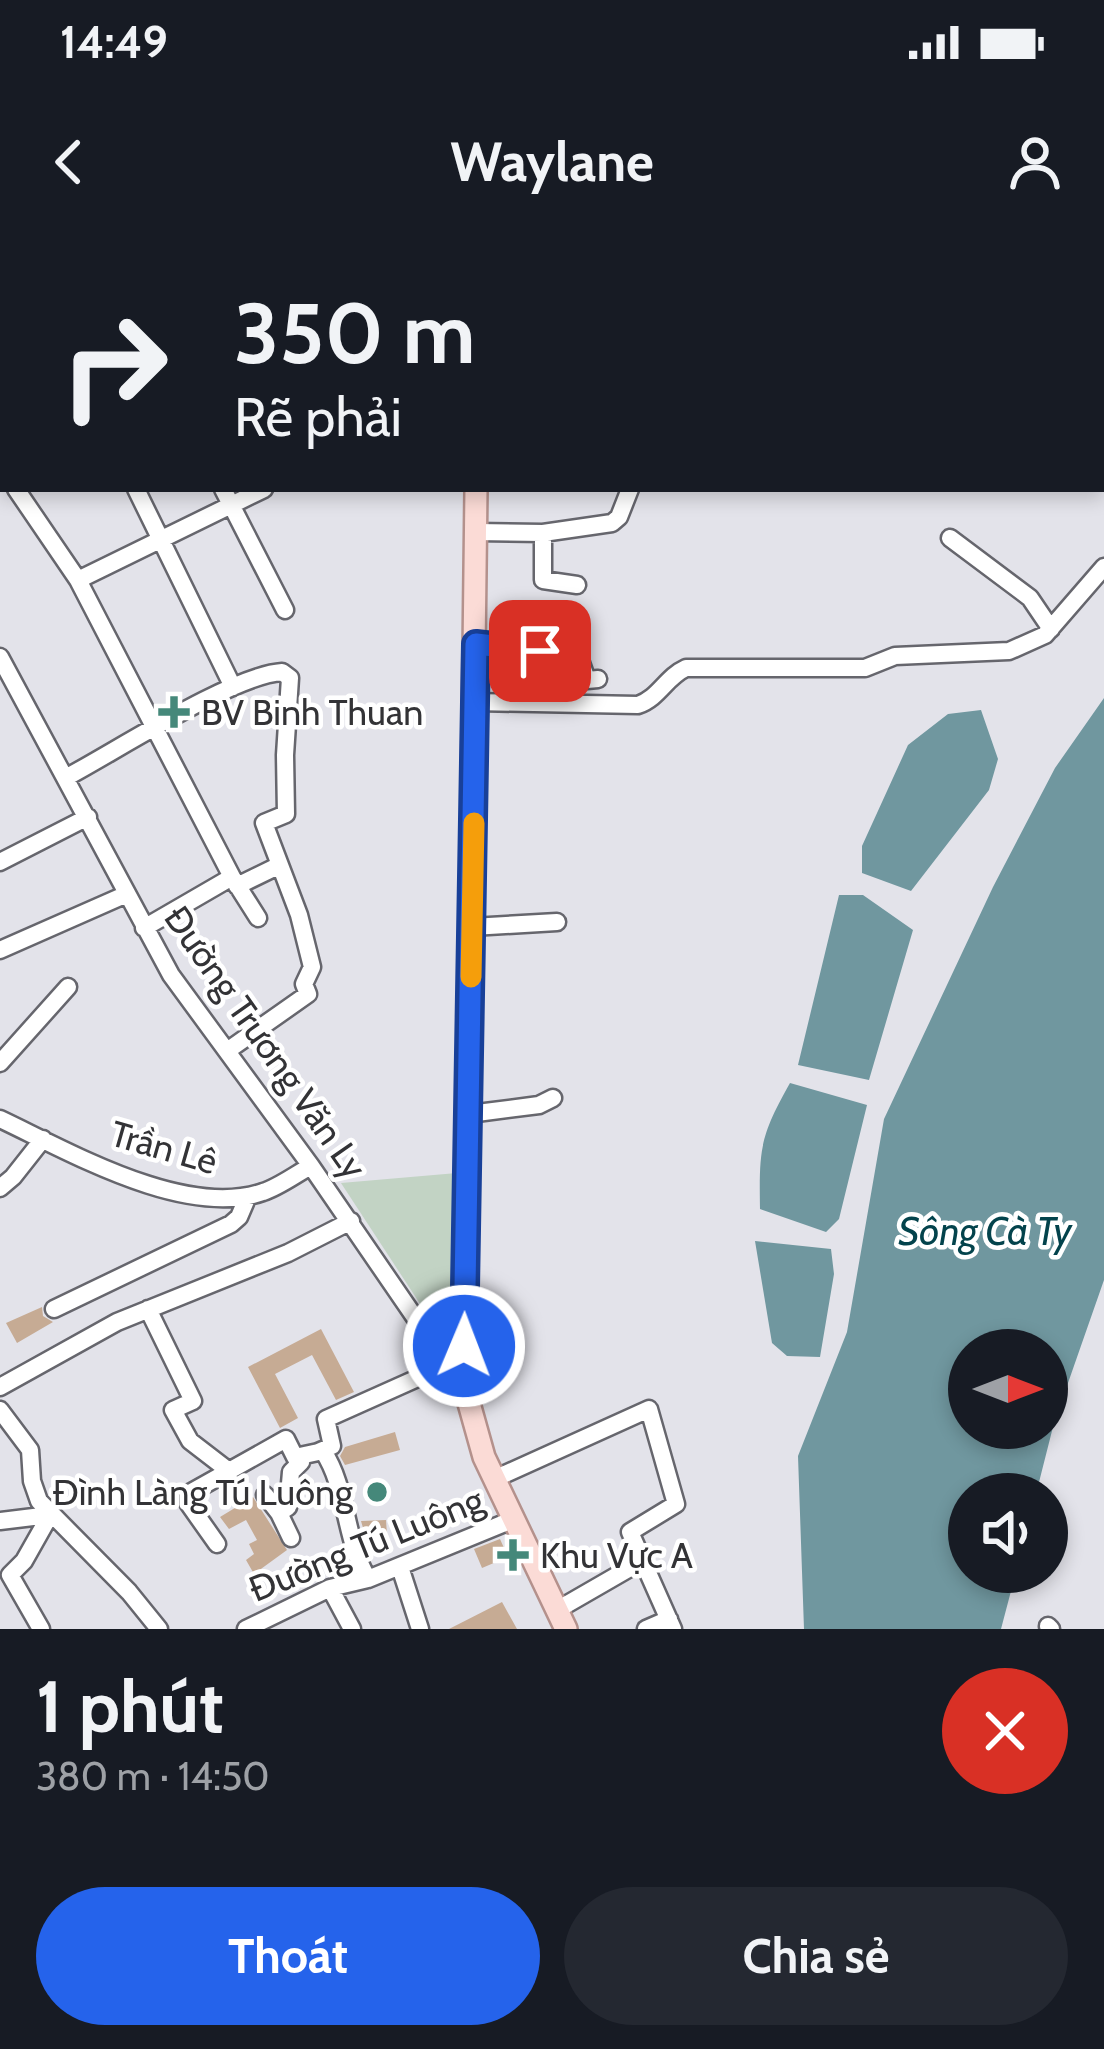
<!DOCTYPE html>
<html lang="vi">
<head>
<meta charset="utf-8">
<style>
	:root { --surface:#171b24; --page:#242831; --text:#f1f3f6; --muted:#9ea1a6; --accent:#2563eb }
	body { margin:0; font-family:Cabin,sans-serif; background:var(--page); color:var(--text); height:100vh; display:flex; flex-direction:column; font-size:45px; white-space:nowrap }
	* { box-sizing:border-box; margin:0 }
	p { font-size:39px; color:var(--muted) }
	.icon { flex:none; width:66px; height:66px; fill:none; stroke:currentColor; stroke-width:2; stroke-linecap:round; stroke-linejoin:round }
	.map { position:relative; height:1389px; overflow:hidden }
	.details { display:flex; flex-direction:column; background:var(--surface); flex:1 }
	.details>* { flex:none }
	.hud { position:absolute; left:0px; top:0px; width:1104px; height:252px; box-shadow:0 6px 18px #0003; background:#171b24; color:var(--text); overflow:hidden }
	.needle { width:78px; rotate:90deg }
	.buttons { position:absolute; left:948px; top:1089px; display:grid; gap:24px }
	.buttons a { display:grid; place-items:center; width:120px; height:120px; border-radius:50%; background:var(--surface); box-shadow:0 6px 18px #0003; font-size:60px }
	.pin { position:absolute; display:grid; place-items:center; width:102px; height:102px; color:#fff; margin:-51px; border-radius:24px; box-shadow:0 6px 18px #0006 }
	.me { position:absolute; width:132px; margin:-66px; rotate:1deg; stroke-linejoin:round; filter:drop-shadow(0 0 9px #0008) }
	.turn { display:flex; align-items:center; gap:42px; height:252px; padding:0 36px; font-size:54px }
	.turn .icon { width:156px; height:156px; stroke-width:2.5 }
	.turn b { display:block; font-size:84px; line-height:102px }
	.round { display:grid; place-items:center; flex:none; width:126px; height:126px; border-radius:63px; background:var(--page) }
	.head { display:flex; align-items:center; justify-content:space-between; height:204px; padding:0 36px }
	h1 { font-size:72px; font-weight:700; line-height:90px }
	.cta { display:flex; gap:24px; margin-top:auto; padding:24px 36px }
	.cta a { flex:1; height:138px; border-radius:72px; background:var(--accent); color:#fff; font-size:48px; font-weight:700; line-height:138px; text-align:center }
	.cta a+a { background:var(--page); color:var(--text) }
	.status { display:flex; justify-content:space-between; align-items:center; height:84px; padding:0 60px; background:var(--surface); direction:ltr }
	.status svg { height:33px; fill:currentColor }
	header { display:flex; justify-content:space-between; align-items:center; height:156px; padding:0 36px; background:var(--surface); font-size:54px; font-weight:700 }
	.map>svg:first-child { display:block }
	.green { fill:#c2d3c4 }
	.water { fill:#70979f; fill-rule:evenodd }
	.building { fill:#c6ab94 }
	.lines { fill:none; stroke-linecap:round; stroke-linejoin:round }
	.minor-casing { stroke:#66666d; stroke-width:21 }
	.major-casing { stroke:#b4918c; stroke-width:26 }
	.minor { stroke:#fff; stroke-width:16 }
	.major { stroke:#fbdbd6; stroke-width:21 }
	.route-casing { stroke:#184099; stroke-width:30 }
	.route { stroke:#2563eb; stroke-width:21 }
	.slow { stroke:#f59e0b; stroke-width:21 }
	.poi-dot { fill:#45887a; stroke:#fff; stroke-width:4.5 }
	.labels { text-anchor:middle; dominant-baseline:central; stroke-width:9; stroke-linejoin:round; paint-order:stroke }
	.poi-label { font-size:36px; fill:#333336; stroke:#fff; text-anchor:start }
	.street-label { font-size:36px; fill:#333336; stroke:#fff }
	.water-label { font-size:39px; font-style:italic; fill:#03434c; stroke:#fff }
</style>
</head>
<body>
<div class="status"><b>14:49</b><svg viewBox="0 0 49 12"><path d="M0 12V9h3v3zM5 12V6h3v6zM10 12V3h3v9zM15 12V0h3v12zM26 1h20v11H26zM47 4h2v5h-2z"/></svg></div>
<header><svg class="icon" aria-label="back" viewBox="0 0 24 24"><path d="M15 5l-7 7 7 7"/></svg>Waylane<svg class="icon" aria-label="person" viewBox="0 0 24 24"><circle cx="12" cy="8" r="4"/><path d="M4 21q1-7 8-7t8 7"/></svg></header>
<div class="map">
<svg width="1104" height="1389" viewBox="0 0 1104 1389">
	<rect width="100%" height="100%" fill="#e3e3ea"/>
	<!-- green -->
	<path class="green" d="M457,933L453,1066L430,1079L341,943Z"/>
	<!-- water -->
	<path class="water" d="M1104,458V1040L1054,1183L1036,1254H969V1332H1016L1001,1389H804L798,1216L847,1092L884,879L993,647L1055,528ZM969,1110H1047V1188H969Z
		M981,470L998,519L989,550L911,651L862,633V606L908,505L948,474Z
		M839,655H863L913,690L869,840L798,825Z
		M790,843L867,865L839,979L826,992L760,969C759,909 760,896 790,843Z
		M755,1001L831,1009L834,1034L820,1117L787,1116L772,1103Z"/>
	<!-- building -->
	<path class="building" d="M42,1067L43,1076L53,1082L17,1103L6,1083Z
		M321,1089L354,1152L336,1160L312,1115L275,1134L298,1178L280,1188L248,1127Z
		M395,1192L400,1210L345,1225L340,1216L345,1207Z
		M253,1257L287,1310L254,1334L246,1320L254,1314L249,1304L257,1300L246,1280L229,1289L220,1277Z
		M386,1280L388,1310L371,1315L361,1281Z
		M500,1299L508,1317L482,1328L474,1309Z
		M502,1362L517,1389H449Z"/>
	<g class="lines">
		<defs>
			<path id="minor" d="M47,0V3
				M89,0L91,3
				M235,0L236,3
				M654,0V3
				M722,0V3
				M924,0L929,3
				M896,3L904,0
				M0,5L3,10
				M1101,41L1104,40
				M0,60L3,59
				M0,107H3
				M1101,114H1104
				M16,249L78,340L232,637L258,678
				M136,249L233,447
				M223,249L285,370
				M476,292L543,293L612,283L619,277L630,249
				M543,293V340L577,345
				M950,298L1030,358L1051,389
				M78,340L264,249
				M475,404L572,415L580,420L587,440L598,439
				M0,417L171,735L311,926L464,1149
				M475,462L638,465C659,458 666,437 686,428H865L895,416L1009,411L1045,395L1104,327
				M67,537C116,511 233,435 282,432L290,438L285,515L286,574L264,583L299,675L312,727L304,744L308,754L227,811
				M0,622L88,577
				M237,646L280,625
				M472,687L557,682
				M144,688L232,637
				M0,710L127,654
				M0,823L68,747
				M469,874L539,865L553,858
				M0,879C70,912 185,979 263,952C279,947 296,934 311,926
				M0,948L13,937L43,899
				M54,1069L231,984L239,977L248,956
				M148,1069L193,1161L173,1170L190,1201L229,1231
				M0,1147L117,1082L288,1013L351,981
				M0,1170L30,1210L32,1241L39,1261L129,1352L159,1389
				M318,1212L332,1206L326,1179L449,1124
				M494,1239L649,1169L676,1264L630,1292L673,1389
				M265,1255L279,1273
				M0,1281L50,1275
				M291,1298L279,1273L288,1267L291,1232L301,1222L298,1217
				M217,1304L188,1263V1254L286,1199L295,1217L323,1211C348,1249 344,1299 368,1339
				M400,1327L420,1389
				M330,1348L352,1389
				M557,1370L642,1321
				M1048,1386L1051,1389
				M41,1389L10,1335L24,1321L50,1275
				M246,1389L330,1348L368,1339L512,1280
				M646,1389L669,1379"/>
			<path id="major" d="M477,0V3
				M476,249L465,1149L484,1217L566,1389"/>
		</defs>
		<!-- minor casing -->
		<use href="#minor" class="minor-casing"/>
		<!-- major casing -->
		<use href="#major" class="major-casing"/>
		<!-- minor -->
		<use href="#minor" class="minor"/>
		<!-- major -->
		<use href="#major" class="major"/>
	</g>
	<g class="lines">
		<defs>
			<path id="route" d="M464,1106L476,404L540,411"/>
		</defs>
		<!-- route casing -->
		<use href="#route" class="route-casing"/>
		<!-- route -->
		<use href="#route" class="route"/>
		<!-- slow -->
		<path class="slow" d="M471,737L474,583"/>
	</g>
	<!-- markers -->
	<g class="poi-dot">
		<path d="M168 454h12v12h12v12h-12v12h-12v-12h-12v-12h12z"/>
		<circle cx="377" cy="1252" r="12"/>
		<path d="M507 1297h12v12h12v12h-12v12h-12v-12h-12v-12h12z"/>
	</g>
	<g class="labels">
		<!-- poi labels -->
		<g class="poi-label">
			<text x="201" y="472">BV Binh Thuan</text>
			<text x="353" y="1252" text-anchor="end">Đình Làng Tú Luông</text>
			<text x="540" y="1315">Khu Vực A</text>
		</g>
		<!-- street labels -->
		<g class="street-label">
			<text transform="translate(266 802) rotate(55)">Đường Trương Văn Ly</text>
			<text transform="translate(164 907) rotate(16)">Trần Lê</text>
			<text transform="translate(366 1304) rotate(-22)">Đường Tú Luông</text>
		</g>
		<!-- water labels -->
		<g class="water-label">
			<text x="985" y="991">Sông Cà Ty</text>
		</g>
	</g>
</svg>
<div class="buttons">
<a><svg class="needle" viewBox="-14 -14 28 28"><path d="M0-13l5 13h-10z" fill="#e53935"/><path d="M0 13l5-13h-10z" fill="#9ea1a6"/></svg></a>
<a><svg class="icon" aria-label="sound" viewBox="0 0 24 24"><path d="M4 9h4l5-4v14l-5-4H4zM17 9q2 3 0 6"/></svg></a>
</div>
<div class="pin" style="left:540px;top:411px;background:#d93025"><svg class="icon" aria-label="arrive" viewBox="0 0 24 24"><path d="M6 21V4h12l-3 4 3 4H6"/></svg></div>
<svg class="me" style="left:464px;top:1106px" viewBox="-20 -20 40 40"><circle r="17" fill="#2563eb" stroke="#fff" stroke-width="3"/><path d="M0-11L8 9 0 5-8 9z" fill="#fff"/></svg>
<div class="hud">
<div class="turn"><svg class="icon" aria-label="right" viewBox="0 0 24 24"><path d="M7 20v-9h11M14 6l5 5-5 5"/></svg><div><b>350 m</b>Rẽ phải</div></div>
</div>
</div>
<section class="details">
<div class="head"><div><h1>1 phút</h1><p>380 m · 14:50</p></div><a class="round" style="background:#d93025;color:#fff"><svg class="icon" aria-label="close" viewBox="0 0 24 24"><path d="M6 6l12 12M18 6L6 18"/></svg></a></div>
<div class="cta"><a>Thoát</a><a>Chia sẻ</a></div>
</section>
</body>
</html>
